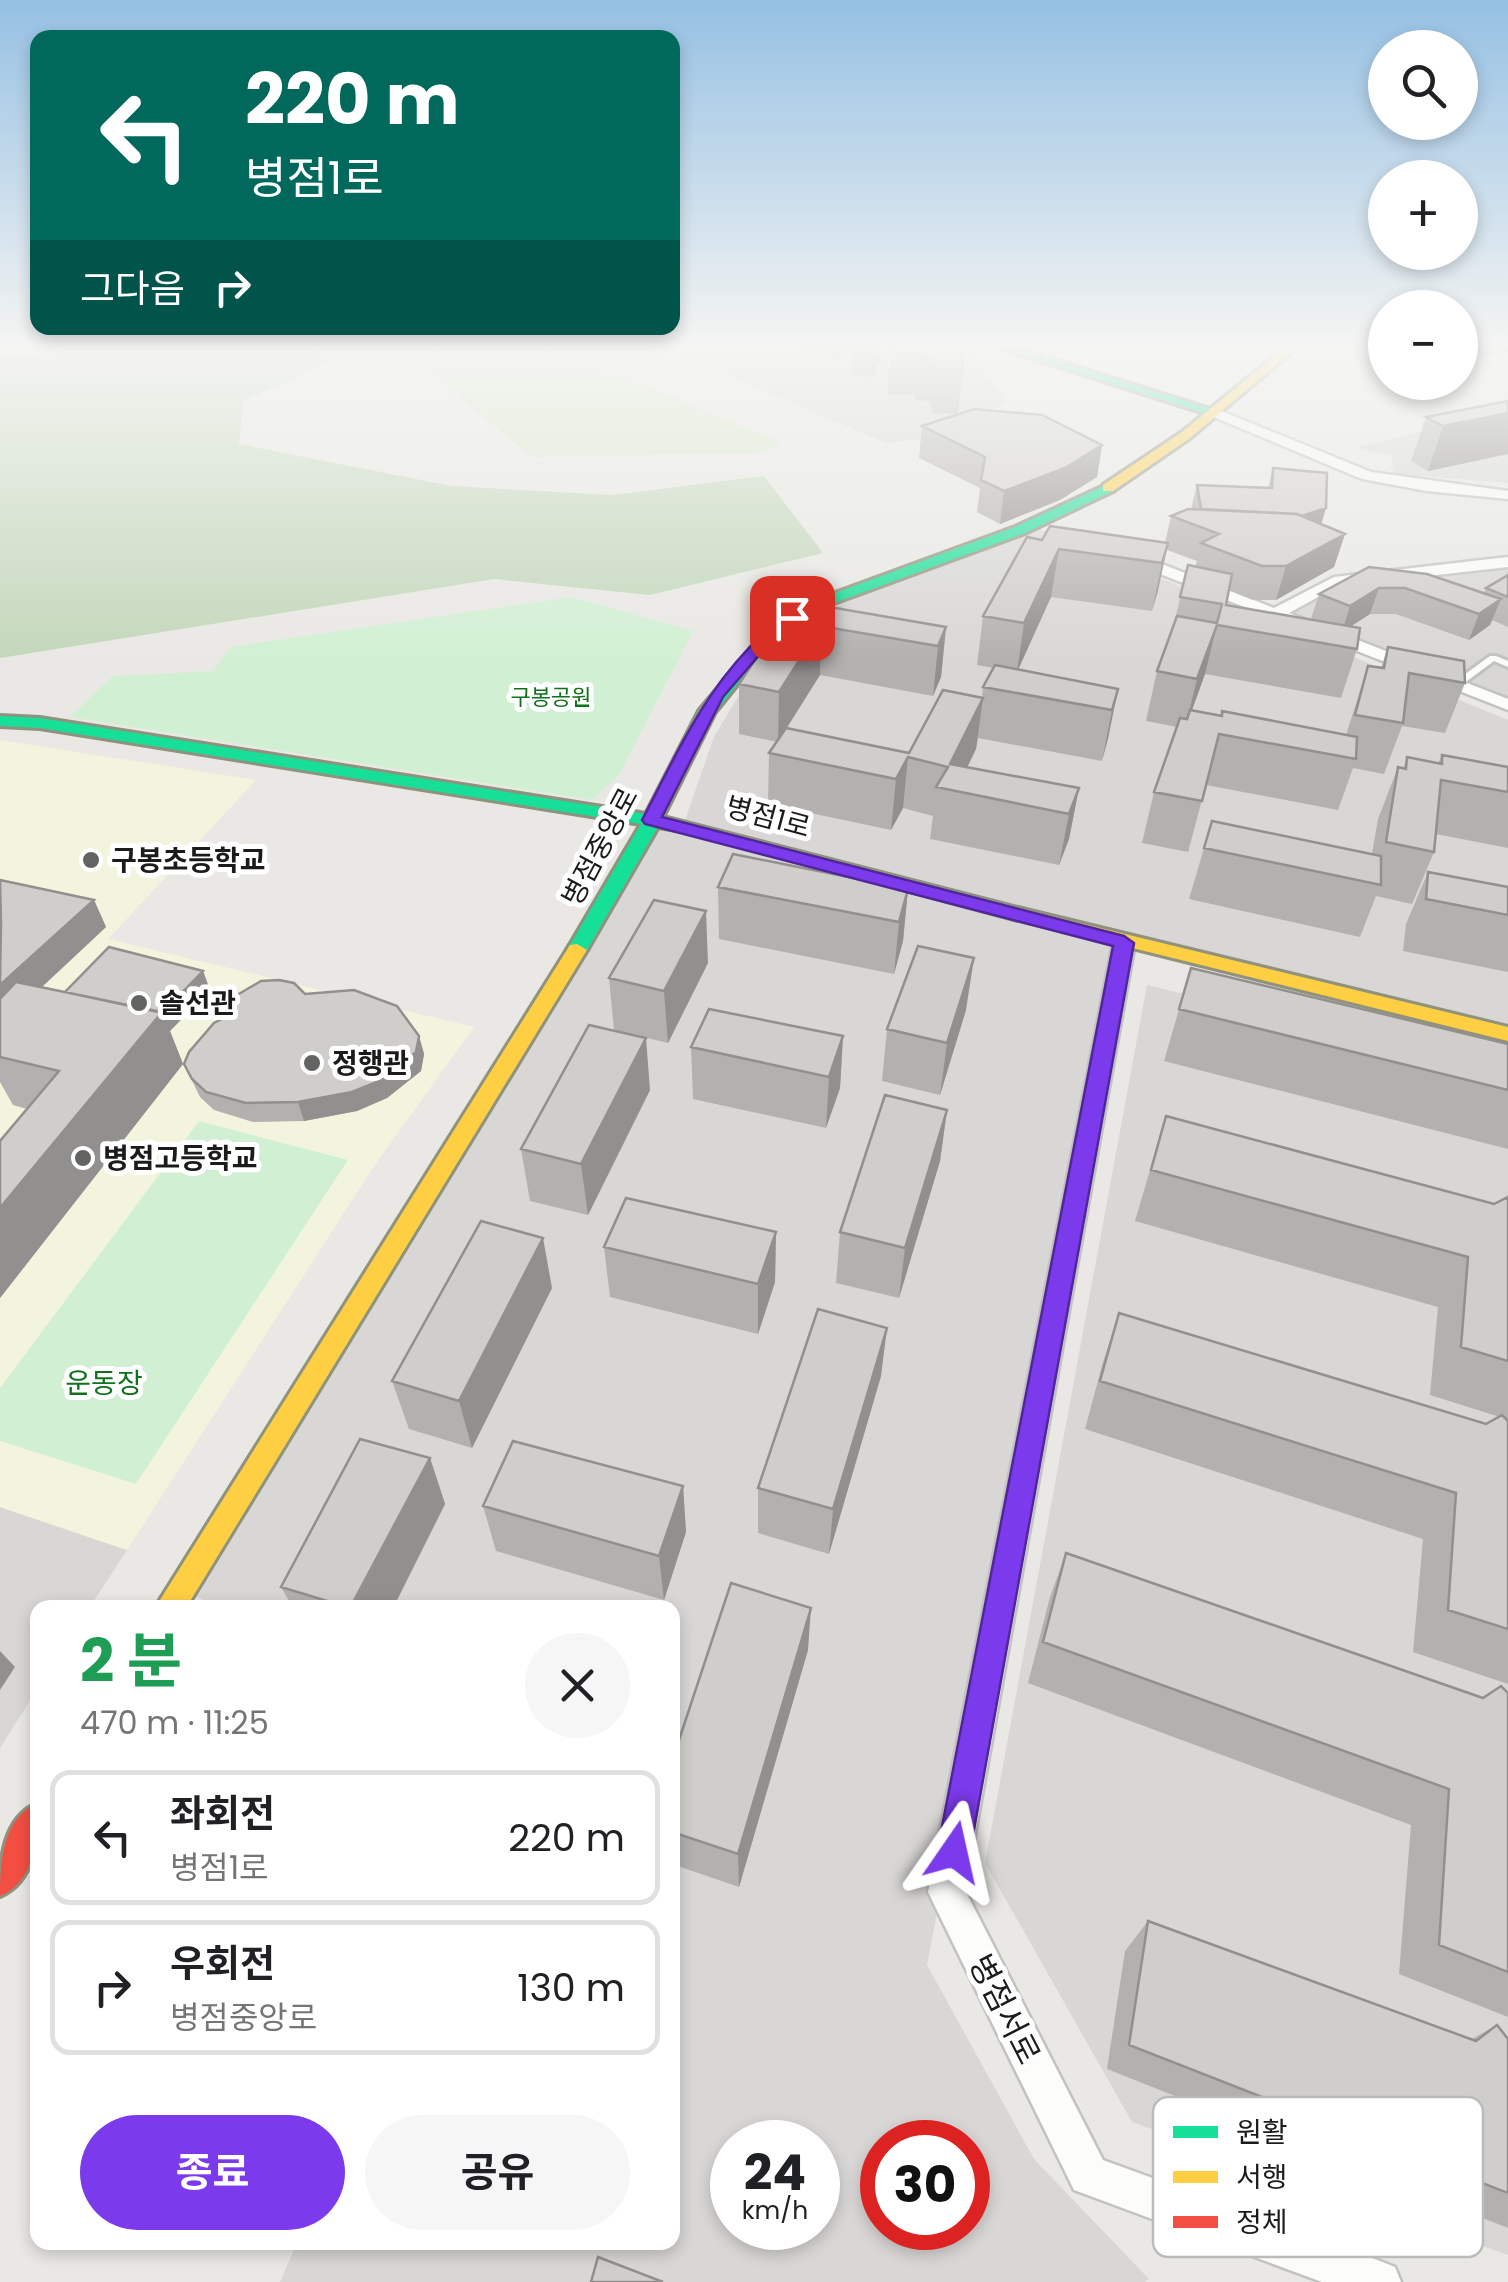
<!DOCTYPE html>
<html lang="ko">
<head>
<meta charset="utf-8">
<style>
	:root { --surface:#fff; --page:#f6f6f6; --text:#202124; --muted:#757577; --line:#e0e0e0; --accent:#7c3aed }
	body { margin:0; font-family:Poppins,"Noto Sans KR",sans-serif; background:var(--page); color:var(--text); height:100vh; display:flex; flex-direction:column; font-size:38px; white-space:nowrap }
	* { box-sizing:border-box; margin:0 }
	p { font-size:32px; color:var(--muted) }
	.icon { flex:none; width:55px; height:55px; fill:none; stroke:currentColor; stroke-width:2; stroke-linecap:round; stroke-linejoin:round }
	.map { position:relative; flex:1; overflow:hidden }
	.sheet { position:absolute; left:30px; top:1600px; width:650px; height:650px; display:flex; flex-direction:column; background:var(--surface); border-radius:20px; box-shadow:0 5px 15px #0003 }
	.sheet>* { flex:none }
	.hud { position:absolute; left:30px; top:30px; width:650px; height:305px; border-radius:20px; box-shadow:0 5px 15px #0003; background:#00695c; color:#fff; overflow:hidden }
	.controls { position:absolute; left:1368px; top:30px; display:grid; gap:20px }
	.controls a { display:grid; place-items:center; width:110px; height:110px; border-radius:50%; background:var(--surface); box-shadow:0 5px 15px #0003; font-size:50px }
	.speed { position:absolute; left:710px; top:2120px; display:flex; gap:20px; font-size:50px; font-weight:700; text-align:center }
	.speed>* { display:grid; place-content:center; width:130px; height:130px; border-radius:50%; background:var(--surface); box-shadow:0 5px 15px #0003; line-height:1 }
	.speed small { font-size:25px; font-weight:400 }
	.speed .limit { border:15px solid #d22; background:#fff; color:#111 }
	.pin { position:absolute; display:grid; place-items:center; width:85px; height:85px; color:#fff; margin:-42px; border-radius:20px; box-shadow:0 5px 15px #0006 }
	.me { position:absolute; width:110px; margin:-55px; rotate:11deg; stroke-linejoin:round; filter:drop-shadow(0 0 8px #0008) }
	.turn { display:flex; align-items:center; gap:35px; height:210px; padding:0 50px; font-size:45px }
	.turn .icon { width:130px; height:130px; stroke-width:2.5 }
	.turn b { display:block; font-size:70px; line-height:85px }
	.then { display:flex; align-items:center; height:95px; padding:0 50px; background:#0003; gap:20px; font-size:38px }
	.round { display:grid; place-items:center; flex:none; width:105px; height:105px; border-radius:52px; background:var(--page) }
	.headline { display:flex; align-items:center; justify-content:space-between; height:170px; padding:0 50px }
	h1 { font-size:60px; font-weight:700; line-height:75px; color:#1e9e55 }
	.button { display:flex; gap:20px; margin-top:auto; padding:20px 50px }
	.button a { flex:1; height:115px; border-radius:60px; background:var(--accent); color:#fff; font-size:40px; font-weight:700; line-height:115px; text-align:center }
	.button a+a { background:var(--page); color:var(--text) }
	ul { padding:0; list-style:none }
	li { display:flex; align-items:center; gap:30px; height:135px; margin:0 20px 15px; padding:0 30px; border:5px solid var(--line); border-radius:20px }
	li div { flex:1 }
	li b { display:block; font-size:38px }
	li em { font-style:normal }
	.map>svg:first-child { display:block }
	.residential { fill:#d8d7d5; fill-rule:evenodd }
	.education { fill:#f3f4de }
	.grass { fill:#d4e6c3 }
	.forest { fill:#c3d7ba }
	.park { fill:#d1f0d3 }
	.lines { fill:none; stroke-linecap:round; stroke-linejoin:round }
	.lane-casing { stroke:#c2c2c0; stroke-width:6 }
	.street-casing { stroke:#c2c2c0; stroke-width:5 }
	.fast-casing { stroke:#8f927d; stroke-width:6 }
	.slow-casing { stroke:#8f927d; stroke-width:6 }
	.jam-casing { stroke:#8f927d; stroke-width:6 }
	.lane { fill:#fcfcfb; fill-rule:evenodd }
	.street { fill:#fcfcfb; fill-rule:evenodd }
	.fast { fill:#16e098; fill-rule:evenodd }
	.slow { fill:#ffcf43; fill-rule:evenodd }
	.jam { fill:#f24e42; fill-rule:evenodd }
	.wall { fill:#b3b1af }
	.shaded-wall { fill:#92908e }
	.building { fill:#d0cecb; stroke:#92908e; stroke-width:2.5 }
	.route { fill:#7c3aed; stroke:#51269a; stroke-width:2.5 }
	.poi-dot { fill:#636361; stroke:#fff; stroke-width:4 }
	.labels { text-anchor:middle; dominant-baseline:central; stroke-width:10; stroke-linejoin:round; paint-order:stroke }
	.far-park-label { font-size:22px; fill:#11711d; stroke:#fff }
	.street-label { font-size:28px; fill:#1b1b1b; stroke:#fff }
	.poi-label { font-size:28px; font-weight:bold; fill:#1b1b1b; stroke:#fff; text-anchor:start }
	.park-label { font-size:28px; fill:#11711d; stroke:#fff }
	.near-street-label { font-size:32px; fill:#1b1b1b; stroke:#fff }
	.key { fill:#fff; stroke:#bbb; stroke-width:2.5 }
	.key-label { font-size:28px; fill:#1b1b1b }
</style>
</head>
<body>
<div class="map">
<svg width="1508" height="2282" viewBox="0 0 1508 2282">
	<rect width="100%" height="100%" fill="#e9e8e4"/>
	<!-- residential -->
	<path class="residential" d="M658,345H947L972,353L1006,403L921,439L886,443Z
		M1508,409V483L1393,474L1392,456L1356,448Z
		M1030,525L1508,720V1027L1124,937L685,820L714,737L771,641L936,555Z
		M1508,562V705L1275,614L1334,582Z
		M651,820L1110,939L1113,998L927,1965L1034,2159L1149,2279L1145,2282H280L297,2243L672,2242V1608H223L180,1590ZM732,2142H818V2228H732ZM882,2142H968V2228H882Z
		M1147,985L1508,1073V2255L1132,2122L985,1863Z
		M0,1507L127,1550L90,1607L38,1608L37,1690L0,1748Z"/>
	<!-- education -->
	<path class="education" d="M0,740L256,780L108,939L474,1027L374,1166L127,1550L0,1507Z"/>
	<!-- grass -->
	<path class="grass" d="M461,345H536L594,364L781,443L760,453L532,457L409,356Z"/>
	<!-- forest -->
	<path class="forest" d="M68,345H312L335,359L243,401L239,444L451,486L612,495L764,476L823,553L650,595L494,579L0,658V354L46,359Z"/>
	<!-- park -->
	<path class="park" d="M571,597L693,631L619,775L592,800L70,717L113,676L213,671L231,647Z
		M199,1121L348,1160L136,1484L0,1441V1388Z"/>
	<g class="lines">
		<defs>
			<path id="lane" d="M1044,345H1050L1055,349L1044,361L1041,359L1048,349Z
				M1490,656H1496L1508,661V667L1494,661L1459,687H1453V683Z"/>
			<path id="street" d="M1214,408L1371,472L1508,491V499L1427,491L1362,479L1209,415V409Z
				M1127,555H1139L1274,608L1334,577L1508,557V567L1338,586L1289,613L1508,699V710L1127,561Z
				M1124,936L1135,943L965,1890L1103,2160L1380,2261L1395,2267L1401,2282H1322L1074,2190L928,1892L1113,943Z"/>
			<path id="fast" d="M990,345H1007L1220,412L1210,415Z
				M1108,484L1115,488L1113,491L1025,533L826,606L777,635L715,712L663,817L1025,910L1028,914L1025,918L1018,920L690,832L658,827L587,950L577,956L567,950L641,824L40,728L0,726V716L40,718L646,814L699,711L767,629L816,600L1015,527Z"/>
			<path id="slow" d="M1288,345H1300L1190,438L1113,491H1103V485L1182,432Z
				M1018,908L1508,1027V1041L1011,918L1008,914L1011,910Z
				M577,944L587,950L186,1608H155L570,945Z"/>
			<path id="jam" d="M38,1803C38,1836 36,1881 0,1896C0,1863 2,1818 38,1803Z"/>
		</defs>
		<!-- lane casing -->
		<use href="#lane" class="lane-casing"/>
		<!-- street casing -->
		<use href="#street" class="street-casing"/>
		<!-- fast casing -->
		<use href="#fast" class="fast-casing"/>
		<!-- slow casing -->
		<use href="#slow" class="slow-casing"/>
		<!-- jam casing -->
		<use href="#jam" class="jam-casing"/>
		<!-- lane -->
		<use href="#lane" class="lane"/>
		<!-- street -->
		<use href="#street" class="street"/>
		<!-- fast -->
		<use href="#fast" class="fast"/>
		<!-- slow -->
		<use href="#slow" class="slow"/>
		<!-- jam -->
		<use href="#jam" class="jam"/>
	</g>
	<!-- wall -->
	<path class="wall" d="M799,345H887L885,364H877L876,373L871,377L852,376V353L846,352L834,359L799,357Z
		M891,345H960L963,370L958,414L932,413L930,401L915,400V395H887Z
		M1469,345H1508L1484,356L1468,348Z
		M1508,401V454L1428,471L1411,461L1426,417Z
		M922,426L1102,445L1097,477L1060,500L1000,524L977,512L980,488L919,458Z
		M1273,468L1326,508L1321,524L1345,534L1334,567L1276,600H1253L1228,590L1226,605L1311,619L1319,594L1369,567L1484,593L1486,588L1508,575V627L1492,620L1490,625L1469,640L1396,614H1370L1351,626L1357,649L1341,698L1205,674L1192,710L1346,735L1368,666L1381,668L1388,647L1465,683L1445,733L1402,726L1384,774L1353,768L1338,810L1206,785L1188,852L1142,843L1154,792L1177,727L1146,721L1157,671L1173,628L1188,565L1195,567L1197,561L1167,550L1152,611L1051,597L1018,670L1118,689L1102,761L978,738L976,749L967,767L1079,788L1069,839L1059,865L930,839L933,816L903,808L891,830L768,804L769,753L777,742L739,734V684L800,621L946,627L941,677L933,696L820,675L786,728L909,753L982,698L983,687L994,668L977,665L983,616L1042,540L1165,543L1171,516L1191,509L1197,485L1268,488Z
		M1442,755L1508,767V848L1436,834L1434,852L1412,904L1376,896L1360,937L1189,899L1212,821L1372,854L1378,819L1398,767L1403,769L1407,757L1438,763Z
		M1428,872L1508,887V972L1403,951L1406,924Z
		M0,880L94,900L106,927L42,987L65,992L203,971L210,990L170,1031L183,1064L0,1298V1141L27,1109L13,1105L0,1082Z
		M718,887L908,889L903,941L894,974L719,939Z
		M708,963L668,1043L614,1030L609,978Z
		M1191,968L1508,1044V1149L1164,1061Z
		M305,994L419,1036L424,1054L421,1071L387,1098L357,1111L304,1121L253,1122L214,1110L200,1097L184,1064Z
		M966,1010L940,1095L882,1081L887,1029Z
		M843,1036L840,1088L826,1128L693,1099L691,1047Z
		M650,1090L588,1215L530,1201L521,1149Z
		M947,1110L940,1161L899,1298L836,1283L840,1232Z
		M1166,1116L1494,1204L1508,1197V1419L1506,1418L1508,1421V1684L1413,1652L1423,1539L1085,1429L1103,1362L1119,1313L1486,1424L1500,1417L1430,1395L1438,1307L1135,1221Z
		M776,1232L775,1282L758,1334L610,1297L604,1247Z
		M552,1288L472,1448L409,1429L392,1381Z
		M881,1376L829,1554L758,1533V1488Z
		M430,1458L445,1504L393,1608H293L281,1587Z
		M683,1486L686,1532L664,1600L496,1551L483,1506Z
		M1066,1553L1483,1698L1508,1693V2017L1399,1974L1411,1825L1028,1683L1050,1597Z
		M808,1650L739,1887L672,1864V1761Z
		M1148,1921L1472,2039L1497,2025L1508,2039V2228L1107,2069L1125,1951Z"/>
	<!-- shaded-wall -->
	<path class="shaded-wall" d="M835,345H846V352L834,359Z
		M873,345H878L876,373L871,377Z
		M1488,345H1508V352L1484,356Z
		M1508,413V454L1428,471L1443,426Z
		M1102,445L1097,477L1060,500L1000,524L1004,491Z
		M1326,508L1319,532L1296,518Z
		M1345,534L1334,567L1276,600L1286,566Z
		M1168,543L1158,591L1152,611L1162,563Z
		M1059,549L1051,597L1017,672L1024,623Z
		M1379,588L1370,614L1342,632L1350,606Z
		M1501,599L1490,625L1469,640L1479,614Z
		M1217,625L1205,674L1185,729L1197,679Z
		M821,626L820,675L778,742L779,692Z
		M946,627L941,677L933,696L938,646Z
		M1118,689L1108,739L1102,761L1112,710Z
		M983,698L976,749L956,791L950,764Z
		M908,757L903,808L891,830L896,779Z
		M1079,788L1069,839L1059,865L1069,814Z
		M908,889L903,941L894,974L899,922Z
		M94,900L106,927L0,1026V985Z
		M706,911L708,963L668,1043L664,991Z
		M974,958L966,1010L940,1095L947,1043Z
		M203,971L210,990L170,1031L183,1064L0,1298V1208L162,1012Z
		M419,1036L424,1054L421,1071L387,1098L357,1111L304,1121L298,1102Z
		M843,1036L840,1088L826,1128L829,1077Z
		M646,1038L650,1090L588,1215L581,1164Z
		M947,1110L940,1161L899,1298L905,1248Z
		M776,1232L775,1282L758,1334V1284Z
		M543,1238L552,1288L472,1448L459,1401Z
		M887,1328L881,1376L829,1554L833,1509Z
		M430,1458L445,1504L393,1608H351Z
		M683,1486L686,1532L664,1600L659,1556Z
		M811,1608L808,1650L739,1887L738,1854Z
		M0,1651L15,1667L0,1690Z"/>
	<!-- building -->
	<path class="building" d="M891,345H960L963,370L935,369L933,358L919,357L918,352H890Z
		M1508,401V413L1443,426L1426,417Z
		M974,409L1042,415L1102,445L1065,468L1004,491L981,480L985,457L922,426Z
		M1273,468L1327,473L1326,508L1302,516L1297,514L1201,509L1197,485L1272,488Z
		M1188,509L1297,514L1345,534L1286,566H1262L1201,543L1219,534L1171,516Z
		M1050,526L1168,543L1162,563L1059,549L1024,623L983,616L1027,537L1042,540Z
		M1188,565L1232,574L1226,605L1360,628L1357,649L1217,625L1197,679L1157,671L1177,616L1217,623L1222,604L1180,597Z
		M1369,567L1427,574L1501,599L1479,614L1405,588H1379L1350,606L1319,594Z
		M1508,575V597L1486,588Z
		M812,604L946,627L938,646L821,626L779,692L739,684L783,618L800,621Z
		M1388,647L1464,661L1465,683L1409,673L1403,723L1355,715L1368,666L1384,668Z
		M995,665L1118,689L1112,710L983,687Z
		M943,690L983,698L950,764L1079,788L1069,814L936,787L948,767L908,757L896,779L769,753L786,728L909,753Z
		M1190,710L1222,716V711L1357,737L1356,759L1219,734L1202,801L1154,792L1180,718L1187,719Z
		M1442,755L1508,767V792L1441,780L1434,852L1386,842L1398,767L1406,769L1407,757L1442,764Z
		M1212,821L1381,856V885L1204,848Z
		M733,854L908,889L899,922L718,887Z
		M1428,872L1508,887V915L1426,899Z
		M0,880L94,900L0,985L1,923Z
		M654,900L706,911L664,991L609,978Z
		M918,946L974,958L947,1043L887,1029Z
		M109,947L203,971L162,1013L65,992Z
		M1191,968L1508,1044V1090L1179,1009Z
		M279,980L294,983L305,994L354,990L397,1006L419,1036L416,1052L382,1080L352,1092L298,1102L246,1103L206,1092L192,1079L184,1064L189,1052L214,1023L233,1013L237,995L261,981Z
		M16,982L162,1012L0,1208V1141L59,1071L0,1057V999Z
		M709,1009L843,1036L829,1077L691,1047Z
		M589,1025L646,1038L581,1164L521,1149Z
		M885,1095L947,1110L905,1248L840,1232Z
		M1166,1116L1494,1204L1508,1197V1361L1461,1347L1468,1257L1151,1170Z
		M626,1198L776,1232L758,1284L604,1247Z
		M481,1221L543,1238L459,1401L392,1381Z
		M818,1309L887,1328L833,1509L758,1488Z
		M1119,1313L1486,1424L1502,1415L1508,1421V1629L1448,1610L1456,1493L1100,1381Z
		M360,1439L430,1458L350,1608L281,1587Z
		M513,1441L683,1486L659,1556L483,1506Z
		M1066,1553L1483,1698L1501,1686L1508,1693V1972L1439,1945L1449,1789L1043,1642Z
		M731,1583L811,1608L738,1854L672,1832V1761Z
		M1148,1921L1476,2041L1497,2025L1508,2039V2193L1129,2045Z
		M598,2257L663,2282H591Z"/>
	<!-- sky -->
	<linearGradient id="sky" x2="0" y2="1"><stop stop-color="#95c0e3"/><stop offset="0.52" stop-color="#f5f5f3"/><stop offset="1" stop-color="#f5f5f3" stop-opacity="0"/></linearGradient>
	<rect width="1508" height="664" fill="url(#sky)"/>
	<!-- route -->
	<path class="route" d="M786,614L799,618L768,645L723,697L662,817L1124,936L1134,943L970,1852L965,1864L954,1869L942,1864L937,1852L1113,946L645,824L642,820C685,738 712,673 786,614Z"/>
	<!-- markers -->
	<g class="poi-dot">
		<circle cx="91" cy="860" r="10"/>
		<circle cx="139" cy="1003" r="10"/>
		<circle cx="312" cy="1063" r="10"/>
		<circle cx="83" cy="1158" r="10"/>
	</g>
	<g class="labels">
		<!-- far-park labels -->
		<g class="far-park-label">
			<text x="551" y="697">구봉공원</text>
		</g>
		<!-- street labels -->
		<g class="street-label">
			<text transform="translate(768 817) rotate(15)">병점1로</text>
			<text transform="translate(600 847) rotate(-62)">병점중앙로</text>
		</g>
		<!-- poi labels -->
		<g class="poi-label">
			<text x="111" y="860">구봉초등학교</text>
			<text x="159" y="1003">솔선관</text>
			<text x="332" y="1063">정행관</text>
			<text x="103" y="1158">병점고등학교</text>
		</g>
		<!-- park labels -->
		<g class="park-label">
			<text x="104" y="1383">운동장</text>
		</g>
		<!-- near-street labels -->
		<g class="near-street-label">
			<text transform="translate(1005 2009) rotate(63)">병점서로</text>
		</g>
	</g>
	<!-- legend -->
	<rect x="1153" y="2097" width="330" height="160" rx="15" class="key"/>
	<rect x="1173" y="2126" width="45" height="12" fill="#16e098"/>
	<rect x="1173" y="2171" width="45" height="12" fill="#ffcf43"/>
	<rect x="1173" y="2216" width="45" height="12" fill="#f24e42"/>
	<g class="key-label">
		<text x="1236" y="2142">원활</text>
		<text x="1236" y="2187">서행</text>
		<text x="1236" y="2232">정체</text>
	</g>
</svg>
<div class="controls">
<a><svg class="icon" aria-label="search" viewBox="0 0 24 24"><circle cx="10" cy="10" r="6"/><path d="M15 15l6 6"/></svg></a>
<a>+</a>
<a>−</a>
</div>
<div class="speed"><div>24<small>km/h</small></div><div class="limit">30</div></div>
<div class="pin" style="left:792px;top:618px;background:#d93025"><svg class="icon" aria-label="arrive" viewBox="0 0 24 24"><path d="M6 21V4h12l-3 4 3 4H6"/></svg></div>
<svg class="me" style="left:954px;top:1852px" viewBox="-20 -20 40 40"><path d="M0-17L14 15 0 8-14 15z" fill="#7c3aed" stroke="#fff" stroke-width="4"/></svg>
<div class="hud">
<div class="turn"><svg class="icon" aria-label="left" viewBox="0 0 24 24"><path d="M17 20v-9H6M10 6l-5 5 5 5"/></svg><div><b>220 m</b>병점1로</div></div>
<div class="then">그다음<svg class="icon" aria-label="right" viewBox="0 0 24 24"><path d="M7 20v-9h11M14 6l5 5-5 5"/></svg></div>
</div>
<section class="sheet">
<div class="headline"><div><h1>2 분</h1><p>470 m · 11:25</p></div><a class="round"><svg class="icon" aria-label="close" viewBox="0 0 24 24"><path d="M6 6l12 12M18 6L6 18"/></svg></a></div>
<ul>
<li><svg class="icon" aria-label="left" viewBox="0 0 24 24"><path d="M17 20v-9H6M10 6l-5 5 5 5"/></svg><div><b>좌회전</b><p>병점1로</p></div><em>220 m</em></li>
<li><svg class="icon" aria-label="right" viewBox="0 0 24 24"><path d="M7 20v-9h11M14 6l5 5-5 5"/></svg><div><b>우회전</b><p>병점중앙로</p></div><em>130 m</em></li>
</ul>
<div class="button"><a>종료</a><a>공유</a></div>
</section>
</div>
</body>
</html>
